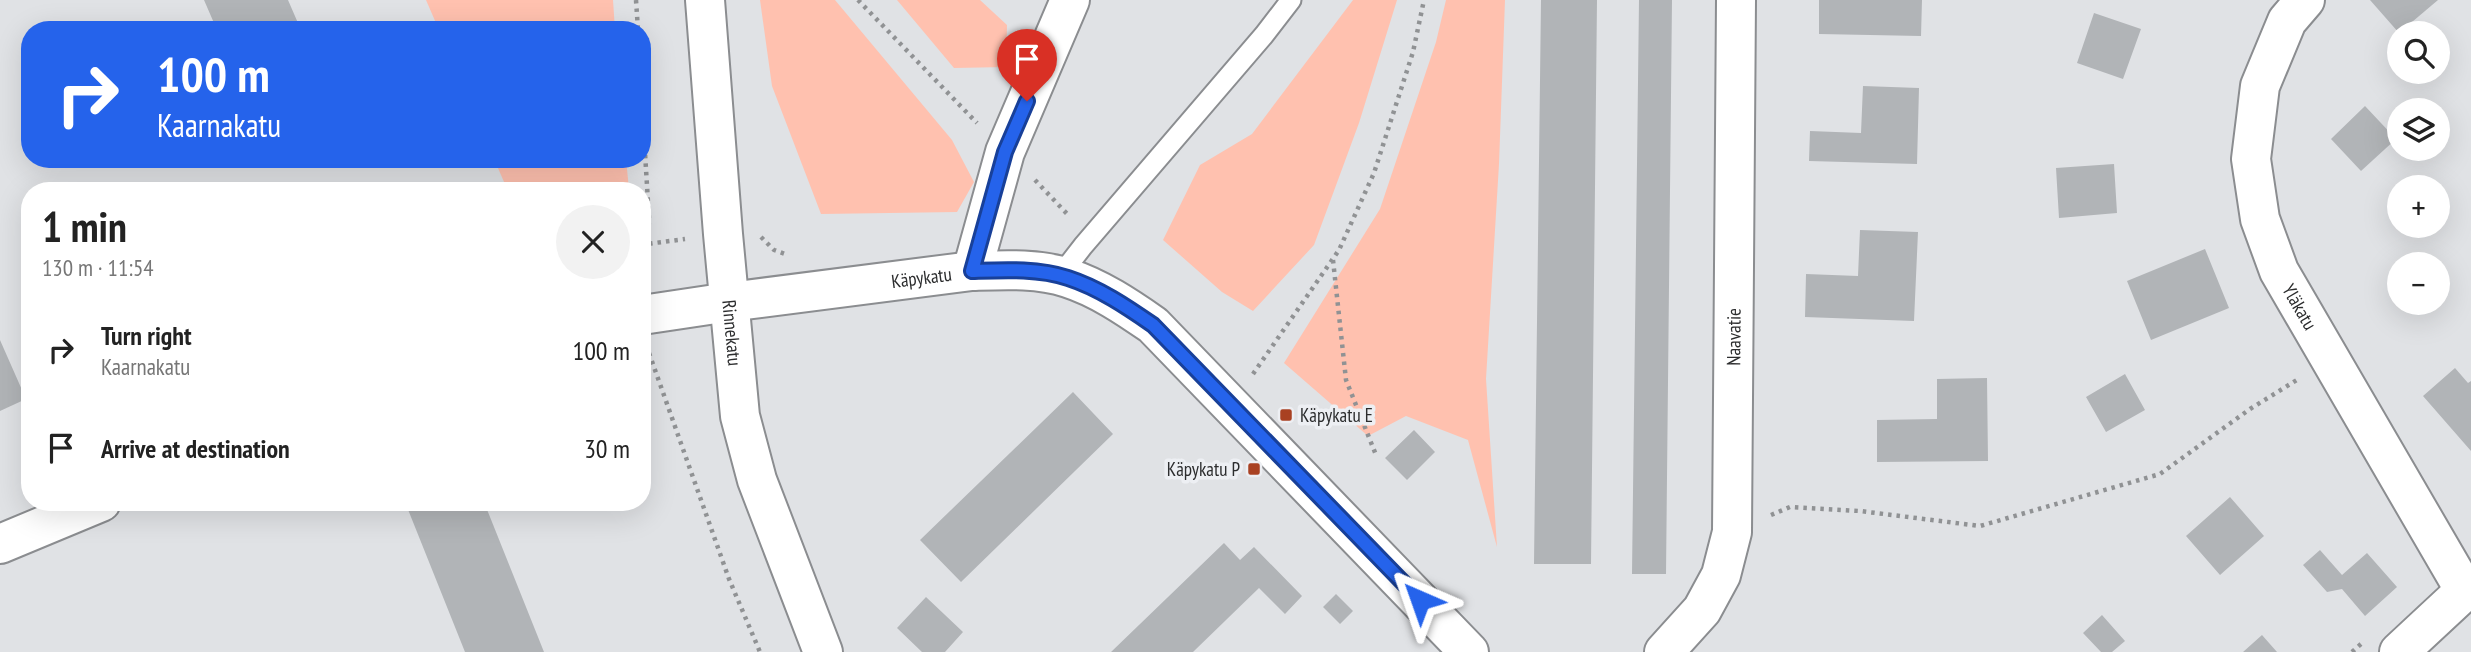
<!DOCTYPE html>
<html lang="en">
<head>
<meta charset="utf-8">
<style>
	:root { --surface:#fff; --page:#f2f2f2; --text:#222; --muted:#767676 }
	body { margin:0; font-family:"PT Sans Narrow",sans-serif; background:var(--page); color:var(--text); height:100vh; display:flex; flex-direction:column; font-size:26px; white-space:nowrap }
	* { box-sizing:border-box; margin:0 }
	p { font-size:23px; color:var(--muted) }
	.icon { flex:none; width:38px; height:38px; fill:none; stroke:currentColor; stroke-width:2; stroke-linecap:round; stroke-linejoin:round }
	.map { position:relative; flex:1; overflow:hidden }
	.side { position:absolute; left:21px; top:182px; width:630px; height:329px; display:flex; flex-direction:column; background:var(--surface); border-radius:28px; box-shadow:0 7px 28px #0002 }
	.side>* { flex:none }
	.guide { position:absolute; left:21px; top:21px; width:630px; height:147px; border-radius:28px; box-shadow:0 7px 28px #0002; background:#2563eb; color:#fff; overflow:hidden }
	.fabs { position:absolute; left:2387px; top:21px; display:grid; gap:14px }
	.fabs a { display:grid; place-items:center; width:63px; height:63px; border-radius:50%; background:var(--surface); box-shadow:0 7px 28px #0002; font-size:35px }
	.pin { position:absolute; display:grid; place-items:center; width:60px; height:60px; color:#fff; margin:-72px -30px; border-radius:50% 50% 50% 0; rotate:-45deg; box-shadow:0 0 7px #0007 }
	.pin .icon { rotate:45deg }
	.me { position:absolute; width:77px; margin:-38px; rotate:317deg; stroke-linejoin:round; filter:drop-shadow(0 0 5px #0008) }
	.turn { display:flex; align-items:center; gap:24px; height:147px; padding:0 21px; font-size:32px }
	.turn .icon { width:91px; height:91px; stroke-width:2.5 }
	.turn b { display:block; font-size:49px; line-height:60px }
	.round { display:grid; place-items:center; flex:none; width:74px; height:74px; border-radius:37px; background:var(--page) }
	.overview { display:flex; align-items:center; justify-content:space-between; height:119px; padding:0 21px }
	h1 { font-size:42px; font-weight:800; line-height:52px }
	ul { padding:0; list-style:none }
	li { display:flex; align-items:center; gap:21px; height:98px; padding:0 21px }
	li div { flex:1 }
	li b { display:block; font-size:26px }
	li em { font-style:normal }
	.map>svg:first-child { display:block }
	.green { fill:#ffc1af }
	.building { fill:#b1b4b7 }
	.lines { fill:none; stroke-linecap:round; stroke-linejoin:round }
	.service-casing { stroke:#8b8d90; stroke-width:23 }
	.minor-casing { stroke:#8b8d90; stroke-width:42 }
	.tertiary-casing { stroke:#8b8d90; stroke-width:42 }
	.path { stroke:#909294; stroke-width:4.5; stroke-dasharray:3.5 5; stroke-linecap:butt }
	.service { stroke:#fff; stroke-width:19 }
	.minor { stroke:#fff; stroke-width:38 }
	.tertiary { stroke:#fff; stroke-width:38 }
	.route-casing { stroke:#184099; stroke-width:18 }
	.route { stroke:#2563eb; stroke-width:12 }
	.poi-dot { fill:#a94122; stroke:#edeff3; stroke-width:2.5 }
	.labels { text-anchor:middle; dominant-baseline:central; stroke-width:7; stroke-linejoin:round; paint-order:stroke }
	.street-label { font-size:19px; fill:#2c2d2e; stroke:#edeff3 }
	.poi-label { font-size:19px; fill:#2c2d2e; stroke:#edeff3; text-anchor:start }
</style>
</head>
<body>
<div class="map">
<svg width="2471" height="652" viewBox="0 0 2471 652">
	<rect width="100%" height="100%" fill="#e0e2e5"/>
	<!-- green -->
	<path class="green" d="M426,0H613L615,30H439Z
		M760,0H835L952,140L974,182L957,212L821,214L772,86Z
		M897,0H980L1007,25L1006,67L954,68Z
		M1353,0H1397L1359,123L1314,245L1253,311L1222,292L1163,240L1200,165L1252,134Z
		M1446,0H1505L1499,164L1486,379L1497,547L1468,440L1406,416L1368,436L1284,363L1380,209L1436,42Z
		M494,159H626L629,189L508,191Z"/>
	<!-- building -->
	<path class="building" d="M204,0H288L301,30H217Z
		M1541,0H1597L1591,564H1534Z
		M1639,0H1672L1666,574H1632Z
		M1819,0H1922L1921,36L1819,34Z
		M2370,0H2438L2399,33Z
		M2094,13L2141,29L2123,79L2077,63Z
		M1863,86L1919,88L1917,164L1809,161L1810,131L1861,133Z
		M2365,106L2396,139L2361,171L2331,139Z
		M2114,164L2117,213L2059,218L2056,168Z
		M1860,230L1918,232L1914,321L1805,317L1806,274L1858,276Z
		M2205,249L2229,308L2151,340L2127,281Z
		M0,340L26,399L0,411Z
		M2455,368L2468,383L2471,381V451L2423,396Z
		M2125,374L2145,410L2106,432L2086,397Z
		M1987,378L1988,461L1877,462V420L1937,419V379Z
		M1073,392L1113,434L961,582L920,540Z
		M1414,430L1435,452L1407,480L1385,458Z
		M2230,497L2264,536L2220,575L2186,536Z
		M405,502H484L544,652H465Z
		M1224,543L1240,560L1254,547L1302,596L1285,614L1259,588L1193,652H1111Z
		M2320,550L2342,575L2367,553L2397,587L2365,616L2342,589L2327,592L2303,565Z
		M1336,594L1353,611L1340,624L1323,607Z
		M926,597L963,632L945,652H922L897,628Z
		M2102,615L2125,641L2112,652H2101L2083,633Z
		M2262,635L2277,652H2243Z"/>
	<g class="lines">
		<defs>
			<path id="service" d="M1059,277L1083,246L1264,35L1291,0"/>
			<g id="minor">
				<path id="s1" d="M2305,0L2287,21L2260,86L2251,159L2260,219L2279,271L2465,591"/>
				<path d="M972,271L1005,152L1070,0"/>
				<path d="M642,315L729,302"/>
				<path d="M0,544L101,502"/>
				<path id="s2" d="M1664,652L1702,610L1721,575L1732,532L1736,0"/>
			</g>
			<g id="tertiary">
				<path id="s3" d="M705,0L723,234L740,416L757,480L823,652"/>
				<path id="s4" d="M729,302L972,271C1003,270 1038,268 1068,278C1099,288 1127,307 1153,325L1469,652"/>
				<path d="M2399,652L2471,585"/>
			</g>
		</defs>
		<!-- service casing -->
		<use href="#service" class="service-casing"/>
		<!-- minor casing -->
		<use href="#minor" class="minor-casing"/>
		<!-- tertiary casing -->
		<use href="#tertiary" class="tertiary-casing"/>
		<!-- path -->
		<path class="path" d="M636,0L638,30
			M858,0L977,123
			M642,104L649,218L647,278
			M1035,180L1070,217
			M761,237L774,250L788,255
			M642,248L647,244L685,239
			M1333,260L1346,380L1376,455
			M649,353L729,579L760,652
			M1253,374L1339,250L1374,173L1413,52L1424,0
			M1771,515L1790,507L1860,511L1980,526L2160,474L2250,409L2300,378
			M2352,652L2362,643"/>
		<!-- service -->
		<use href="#service" class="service"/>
		<!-- minor -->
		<use href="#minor" class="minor"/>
		<!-- tertiary -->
		<use href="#tertiary" class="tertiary"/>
	</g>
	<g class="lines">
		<defs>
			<path id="route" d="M1027,101L1005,152L972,271C1003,270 1038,268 1068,278C1099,288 1127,307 1153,325L1420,600"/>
		</defs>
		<!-- route casing -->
		<use href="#route" class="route-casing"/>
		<!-- route -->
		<use href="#route" class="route"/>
	</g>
	<!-- markers -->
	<g class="poi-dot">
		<rect x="1279" y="408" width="14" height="14" rx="3.5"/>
		<rect x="1247" y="462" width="14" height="14" rx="3.5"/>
	</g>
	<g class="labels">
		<!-- street labels -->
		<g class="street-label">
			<text stroke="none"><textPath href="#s4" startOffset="194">Käpykatu</textPath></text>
			<text stroke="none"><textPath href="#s1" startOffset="329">Yläkatu</textPath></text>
			<text stroke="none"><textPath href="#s3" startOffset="334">Rinnekatu</textPath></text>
			<text stroke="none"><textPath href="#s2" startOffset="336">Naavatie</textPath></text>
		</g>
		<!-- poi labels -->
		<g class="poi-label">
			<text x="1300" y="415">Käpykatu E</text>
			<text x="1240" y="469" text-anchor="end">Käpykatu P</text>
		</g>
	</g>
</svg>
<div class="fabs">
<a><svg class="icon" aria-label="search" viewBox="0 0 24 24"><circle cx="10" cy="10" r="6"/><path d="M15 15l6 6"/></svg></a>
<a><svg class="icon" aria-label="layers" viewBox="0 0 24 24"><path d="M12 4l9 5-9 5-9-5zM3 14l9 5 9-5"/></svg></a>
<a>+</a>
<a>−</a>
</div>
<div class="pin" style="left:1027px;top:101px;background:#d93025"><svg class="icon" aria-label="arrive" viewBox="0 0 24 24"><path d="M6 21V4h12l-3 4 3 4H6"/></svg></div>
<svg class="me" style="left:1420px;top:600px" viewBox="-20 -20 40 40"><path d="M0-17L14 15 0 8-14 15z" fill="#2563eb" stroke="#fff" stroke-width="4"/></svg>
<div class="guide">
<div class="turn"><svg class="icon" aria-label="right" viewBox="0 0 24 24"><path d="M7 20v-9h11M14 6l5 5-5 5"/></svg><div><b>100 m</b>Kaarnakatu</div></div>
</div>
<section class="side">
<div class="overview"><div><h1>1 min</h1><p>130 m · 11:54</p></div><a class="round"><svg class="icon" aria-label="close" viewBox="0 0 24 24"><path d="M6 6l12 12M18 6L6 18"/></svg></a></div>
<ul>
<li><svg class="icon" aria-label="right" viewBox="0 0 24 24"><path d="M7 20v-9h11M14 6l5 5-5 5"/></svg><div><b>Turn right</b><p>Kaarnakatu</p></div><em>100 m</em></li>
<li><svg class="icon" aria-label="arrive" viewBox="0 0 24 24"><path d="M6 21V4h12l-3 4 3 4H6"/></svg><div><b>Arrive at destination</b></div><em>30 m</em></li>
</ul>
</section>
</div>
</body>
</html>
